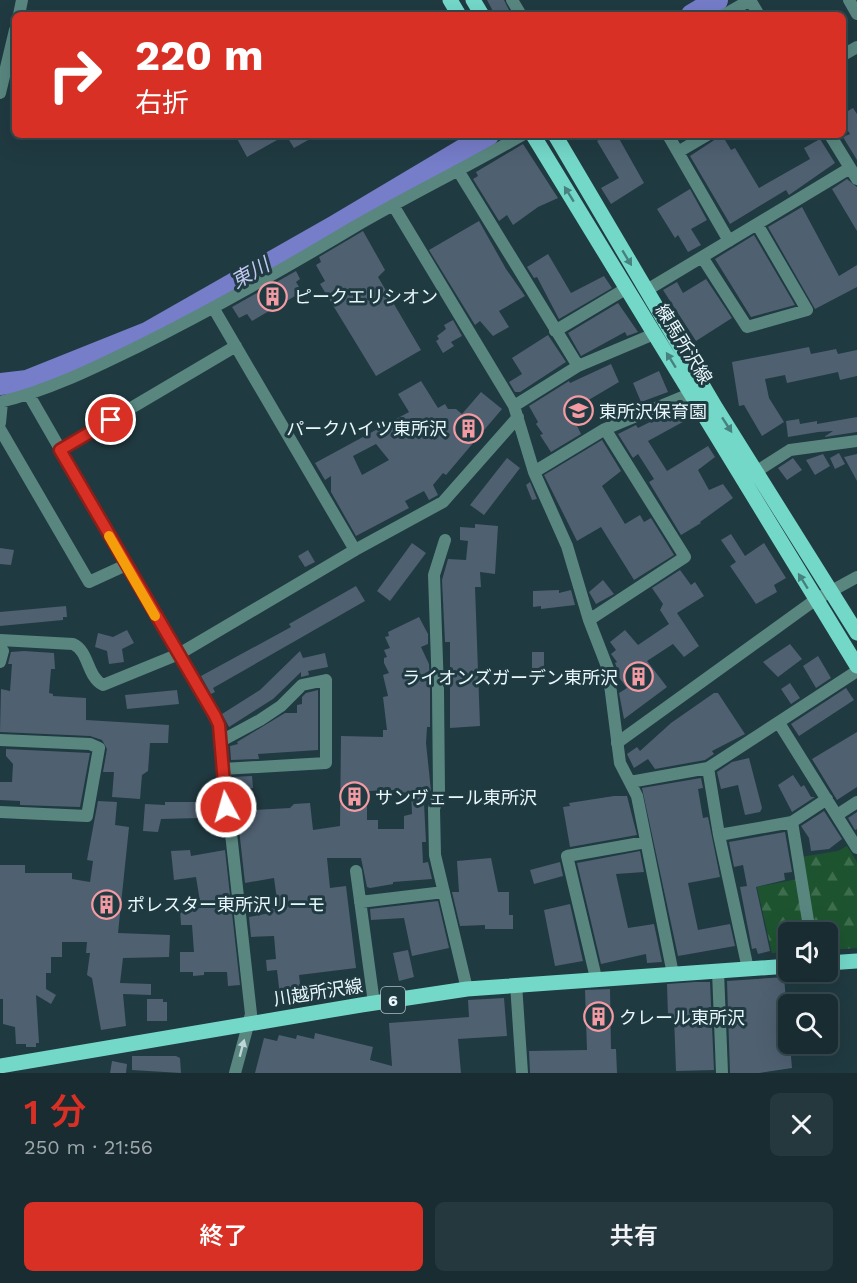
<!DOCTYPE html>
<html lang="ja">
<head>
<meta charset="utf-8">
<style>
	:root { --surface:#182c31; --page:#25383d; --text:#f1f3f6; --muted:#9fa7ab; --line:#36484d; --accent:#d93025 }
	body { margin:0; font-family:"Work Sans","Noto Sans JP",sans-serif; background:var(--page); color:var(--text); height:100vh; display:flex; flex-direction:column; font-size:22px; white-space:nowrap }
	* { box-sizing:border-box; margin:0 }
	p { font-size:20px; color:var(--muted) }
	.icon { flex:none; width:33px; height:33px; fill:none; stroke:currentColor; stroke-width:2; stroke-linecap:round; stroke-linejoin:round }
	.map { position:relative; height:1073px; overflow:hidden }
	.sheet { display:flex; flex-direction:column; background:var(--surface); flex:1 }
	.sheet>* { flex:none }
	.banner { position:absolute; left:12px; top:12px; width:834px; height:126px; border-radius:9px; box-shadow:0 6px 24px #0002,0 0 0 2px var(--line); background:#d93025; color:#fff; overflow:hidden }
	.tools { position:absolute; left:778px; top:922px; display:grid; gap:12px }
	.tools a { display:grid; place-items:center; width:60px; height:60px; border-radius:9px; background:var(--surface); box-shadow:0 6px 24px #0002,0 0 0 2px var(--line); font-size:30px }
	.pin { position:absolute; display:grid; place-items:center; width:51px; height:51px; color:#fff; margin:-26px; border:3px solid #fff; border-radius:50%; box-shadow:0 2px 6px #0007 }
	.me { position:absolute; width:66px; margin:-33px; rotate:354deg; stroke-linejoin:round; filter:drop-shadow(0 0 4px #0008) }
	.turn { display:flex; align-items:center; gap:21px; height:126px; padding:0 24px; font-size:27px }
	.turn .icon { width:78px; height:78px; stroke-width:2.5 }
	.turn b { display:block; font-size:42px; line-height:51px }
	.round { display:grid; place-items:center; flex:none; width:63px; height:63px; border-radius:9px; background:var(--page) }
	.summary { display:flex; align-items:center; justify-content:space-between; height:102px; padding:0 24px }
	h1 { font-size:36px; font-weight:600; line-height:45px; color:var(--accent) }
	.cta { display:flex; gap:12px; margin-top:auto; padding:12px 24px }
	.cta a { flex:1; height:69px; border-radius:9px; background:var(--accent); color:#fff; font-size:24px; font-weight:600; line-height:69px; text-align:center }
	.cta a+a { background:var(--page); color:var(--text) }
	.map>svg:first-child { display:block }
	.forest { fill:url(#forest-firs) }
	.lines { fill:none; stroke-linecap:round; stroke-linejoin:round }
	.river { stroke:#767dc9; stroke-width:22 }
	.building { fill:#4f6071; fill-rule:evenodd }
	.minor { stroke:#598780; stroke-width:12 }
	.tertiary { stroke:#598780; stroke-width:12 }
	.primary { stroke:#74d8c9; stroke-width:15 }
	.oneway { fill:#46817e }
	.oneway2 { fill:#bed6d7 }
	.route-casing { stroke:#8d1f18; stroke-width:15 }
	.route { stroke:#d93025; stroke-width:10 }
	.slow { stroke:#f59e0b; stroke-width:10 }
	.labels { text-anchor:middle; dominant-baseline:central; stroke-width:6; stroke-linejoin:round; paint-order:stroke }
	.shield { fill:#203a41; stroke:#adbfc4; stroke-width:1.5 }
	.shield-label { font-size:16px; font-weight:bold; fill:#e9f8fc }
	.poi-label { font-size:18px; fill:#e9f8fc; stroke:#203a41; text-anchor:start }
	.street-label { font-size:18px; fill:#e9f8fc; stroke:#203a41 }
	.water-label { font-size:20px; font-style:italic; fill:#c1c7f0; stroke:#203a41 }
</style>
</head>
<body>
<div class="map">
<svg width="857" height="1073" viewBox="0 0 857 1073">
	<defs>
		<pattern id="forest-firs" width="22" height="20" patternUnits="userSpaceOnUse" patternTransform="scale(1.5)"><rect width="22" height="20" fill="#1d542f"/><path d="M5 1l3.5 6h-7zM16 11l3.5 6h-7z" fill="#3e6d4e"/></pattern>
	</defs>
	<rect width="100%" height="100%" fill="#203a41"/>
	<!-- forest -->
	<path class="forest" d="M847,846L857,862V948L828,950V933H814L801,857L838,851Z
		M798,879L806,933H789V952L772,953L757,887Z"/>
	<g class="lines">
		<!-- river -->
		<path class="river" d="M692,15L717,0
			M0,384L27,381L147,333L335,226L488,135"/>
	</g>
	<!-- building -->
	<path class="building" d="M487,0H504L509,10L495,15Z
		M853,108L857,114V160L843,137L850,134L843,123V114Z
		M235,135H286L247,157Z
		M286,135H317L294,148Z
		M607,135H617L644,183L611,204L601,188L619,178L597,141Z
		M722,135L731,150L735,148L759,188L810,159L804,148L820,139L835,163L789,195L786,190L730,224L690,156Z
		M523,144L558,198L538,207L513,225L507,215L499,221L473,179L478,176L476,172Z
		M847,179L857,187V231L832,189Z
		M690,189L707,220L691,229L701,245L688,252L678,235L675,238L657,209Z
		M802,207L839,276L857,265V287L815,309L768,227Z
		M479,221L506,269L525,296L499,311L509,327L493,336L480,321L475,325L429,250Z
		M363,231L385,270L378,277L421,350L376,376L320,284L325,281L316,265L321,262L319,257Z
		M754,235L795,305L751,317L715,259Z
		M548,254L571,293L604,276L612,288L559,319L537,277L534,278L527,267Z
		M296,271L300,279L296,282L302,292L252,321L247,314L239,318L232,307Z
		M706,279L732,318L696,341L663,290L677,282L683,293Z
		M618,303L638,332L627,336L625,332L581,356L568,333Z
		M453,320L462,336L451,342L454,346L443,353L436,341L439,339L437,336L446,329L444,325Z
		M548,335L566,362L520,392H515L509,382L522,374L512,358Z
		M809,347L811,354L836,349L838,354L857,350V376L840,380L838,372L787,383L785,375L765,379L769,398L784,422L762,436L744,405L739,406L732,362Z
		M611,364L619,382L570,411L581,434L551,452L540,435L543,434L536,424L538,422L529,406L569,381L570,383Z
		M659,371L668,392L641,402L633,383Z
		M421,381L438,408L445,404L448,409H456L462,414L481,392L502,409L446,475L443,473L433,485L438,495L429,500L424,491L405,501L409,508L356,536L331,492V476L325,480L315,463L409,412L398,394ZM376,444L389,460L362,475L353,456Z
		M684,405L692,417L648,441L667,471L708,446L715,457L698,470L709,490L723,484L733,498L700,522L701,523L681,535L649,482L654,479L638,454L633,458L618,434L636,425L638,428Z
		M857,417V432L824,437L833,431L818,432L788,437L786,421L799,419L800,424L817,421V424Z
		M602,440L621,471L602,486L625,524L640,515L644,522L651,518L674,555L634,580L601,527L577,541L544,475Z
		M839,453L845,464L835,469L830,458Z
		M823,454L830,466L815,475L806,460Z
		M857,454V481L844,457Z
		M507,458L520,468L484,515L470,505Z
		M793,458L802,470L787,480L778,468Z
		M530,482L537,499L532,500L526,485Z
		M475,524L498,526L495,574L480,572L481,587H475L480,726L450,728V642H445L442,580L448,559L466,560L468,541L460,540V527L475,528Z
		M731,534L745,556L764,543L786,578L774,585L777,592L756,604L730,566L736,562L721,540Z
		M412,543L426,553L390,601L377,591Z
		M0,548L14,550L11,565L0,564Z
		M308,550L315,562L305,567L298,556Z
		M680,570L691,585L695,582L704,596L677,613L699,646L684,657L673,644L647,661L667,687L624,719L619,693L627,688L617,675L619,673L615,663L617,662L611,654L616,650L610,642L625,630L638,645L669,624L660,610L663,604L652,588Z
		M603,580L614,594L596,604L589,592Z
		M356,586L365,601L213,688L215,692L211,694L201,676L291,627L289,624Z
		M559,590V593L571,590L575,605L541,609V606L533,607V591Z
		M66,606L67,617H63V620L0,626V612Z
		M419,617L428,634V644L421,647L429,664L430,690V727H427L426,743L431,791L424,803L426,842H422L423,863L428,862L432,879L393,882V884L370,888L367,887L361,858H327L330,888L346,886L356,968L299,975L301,992L280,996L277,970L267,971L266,960L276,959L274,936L251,937L249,917L270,913L269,909L278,907L274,878L245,883L237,811L290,808L294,804L310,803L313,830L340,826L341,736L383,737V730H387L383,697L388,696L383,675L389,673L384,663V658L387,657L384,650L390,648L385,637L389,636L388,632ZM396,790V793L411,792L412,814L404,816V829H378V820H367V791Z
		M127,630L134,643L122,649L124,662L109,664L107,651L95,647L98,633L113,637Z
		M790,644L802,659L778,677L763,662Z
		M24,651L54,653L55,669H51L49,693L53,694V696L86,698V720L169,725L168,743H150L148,771L142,775L140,799L112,797L114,772H103L107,749L102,740L90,736L0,732L1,689L10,691L12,664H8L11,652Z
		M300,651L303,658L325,653L328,667L308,671L309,675L301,677V672L273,699L229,727L222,714L260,690Z
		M532,652H544V672H532Z
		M818,656L831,678L816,688L803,666Z
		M790,683L800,698L791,704L781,689Z
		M846,688L854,700L799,736L791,724Z
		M177,690L179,704L127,709L125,695Z
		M318,690V750L258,754L259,759L231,760L230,746L238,744L237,742L285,713H297V705L302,704V697L306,693Z
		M714,693H718L745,734L712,751L714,754L705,760L655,769L648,759L634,768L627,754L637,747L640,751L671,723Z
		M857,732V787L837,800L812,759Z
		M6,749L90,753L80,807L20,805V801L0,800V782H12L13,764L6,756Z
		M749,758L762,808L760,812L745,815L738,785L721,789L717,772L732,762Z
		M793,775L801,787L804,785L811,797H815L792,812L778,785Z
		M252,776L253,788L234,790L233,777Z
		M701,778L703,788L698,789L703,818L708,817L720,877L688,883L692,902L698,930L730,924L735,946L678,956L642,788Z
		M614,796H627L637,835L570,847L563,807L570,806L569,803Z
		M98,801L117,802L115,825L129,827L118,933L170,935L169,957L123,958L120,983L151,984V995L123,994L126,1026L101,1030L92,978L87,975L90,953H86L87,942H62V957H51V973H46V989L56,995L51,1004L36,995L39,1043H36V1047H26V1044H16L15,1027L3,1024V999H0V865H25V873H72V879L90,882L93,861L87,860Z
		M165,802H199V818L161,819L158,832L143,831L145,804L165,805Z
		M824,811L842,839L829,849L811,851L809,838L801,826Z
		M857,812V829L855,830L848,818Z
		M785,832L792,872L784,873L785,880L756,887L770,951L758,954L756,948L752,949L740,887L747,886L743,865L734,867L729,842Z
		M190,850L191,856L225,850L240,985L228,986L227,972H204V975L193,976V972H180V952H194L192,925H181L180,909L201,908L196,877L174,880L171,851Z
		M640,851L644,872L616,874L628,928L654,924L662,962L647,963L646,954L601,964L577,863Z
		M491,858L498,892H509V915H513V929H485V925L460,926L452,892H459L457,861Z
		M560,862L563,876L534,884L530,870Z
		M438,901L449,948L412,956L404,918L371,920L370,909Z
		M570,904L583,961L555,966L544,910Z
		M408,950L414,977L399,981L393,953Z
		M784,977L792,1068L759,1073H730L727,981Z
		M695,982H710L714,1070L676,1071L674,1016H668L667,984Z
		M610,989L611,1049H616L617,1073H530L529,1051L587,1050L585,990Z
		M504,998L507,1036L458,1039L461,1073H255L264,1038L277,1041L279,1035L296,1039L297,1035L314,1039L315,1033L373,1047L370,1060L392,1066L389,1023L469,1017L468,1000Z
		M147,999H163V1002H167V1021H147Z
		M132,1056H176L180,1058L181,1073L132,1070Z
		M112,1061L127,1064L126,1073H110Z"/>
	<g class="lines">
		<!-- minor -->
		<path class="minor" d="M512,0L521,15
			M849,0L857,14
			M724,15L750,0L759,15
			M843,55L857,47
			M668,135L729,241
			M830,135L857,179
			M678,152L707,135
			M459,172L578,366
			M393,205L514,406L534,472L567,546L589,620L608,669L620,763L637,796L673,974
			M702,257L747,327L807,310L757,224
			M647,290L850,168
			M214,309L355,550
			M555,331L627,288
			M29,395L219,725L251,1014L235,1073
			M0,402C47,391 92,369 135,348C210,311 282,270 354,227C409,195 467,167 522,135
			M514,406L578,366L654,334
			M0,423L2,402
			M0,429L89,582L126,565
			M60,450L236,346
			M757,471L790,450L857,441
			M534,472L605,429L692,393
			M445,540L434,575L438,690L439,792L434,809L435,855L467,989
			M589,620L685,557L605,429
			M0,640L73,644C89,651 87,677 103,685L179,654L355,550L443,502L518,417
			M0,662L3,651
			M779,723L857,848
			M0,740L90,744L99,748L87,816L0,812
			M221,741L260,720L281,706L302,685L326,680V763L223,769
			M708,768L719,835L748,969
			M630,782L708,768L857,671
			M837,815L857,802
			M792,822L810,933
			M719,835L792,822L827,799
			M356,871L374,1003
			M360,902L444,892
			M718,971L722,1073
			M596,978L567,856L646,842
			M516,984L522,1073"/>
		<!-- tertiary -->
		<path class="tertiary" d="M19,15L22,0
			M0,93L15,30
			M617,743L815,600L857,577"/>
		<!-- primary -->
		<path class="primary" d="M450,0L459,15
			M473,0L482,15
			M533,135L857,666
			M555,135L716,408L857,633
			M828,963L857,961
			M0,1066L361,1005L467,989L789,966"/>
	</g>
	<!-- one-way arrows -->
	<defs><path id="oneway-solid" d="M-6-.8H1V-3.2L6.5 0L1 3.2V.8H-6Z" transform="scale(1.5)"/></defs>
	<g class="oneway">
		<use href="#oneway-solid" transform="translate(569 194) rotate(-122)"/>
		<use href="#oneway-solid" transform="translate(627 258) rotate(59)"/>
		<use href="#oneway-solid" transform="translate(671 360) rotate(-122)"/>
		<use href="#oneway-solid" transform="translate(727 425) rotate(57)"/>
		<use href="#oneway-solid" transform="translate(803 581) rotate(-122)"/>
	</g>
	<use class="oneway2" href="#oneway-solid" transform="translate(242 1048) rotate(-75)"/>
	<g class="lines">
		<defs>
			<path id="route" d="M111,420L60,450L215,716L219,725L226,807"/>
		</defs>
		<!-- route casing -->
		<use href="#route" class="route-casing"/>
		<!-- route -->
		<use href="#route" class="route"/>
		<!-- slow -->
		<path class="slow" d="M109,536L155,616"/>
	</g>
	<!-- icons -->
	<defs>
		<symbol id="building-ring" viewBox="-11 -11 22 22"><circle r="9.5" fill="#203a41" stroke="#f49aa3" stroke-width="1.5"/><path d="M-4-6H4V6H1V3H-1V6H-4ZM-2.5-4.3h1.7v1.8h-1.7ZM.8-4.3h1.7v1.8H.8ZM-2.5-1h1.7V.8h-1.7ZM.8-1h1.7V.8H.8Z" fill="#f49aa3"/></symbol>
		<symbol id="school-ring" viewBox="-11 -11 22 22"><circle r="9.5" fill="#203a41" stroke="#f49aa3" stroke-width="1.5"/><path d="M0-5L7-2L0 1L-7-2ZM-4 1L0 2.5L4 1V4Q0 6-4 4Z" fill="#f49aa3"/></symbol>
	</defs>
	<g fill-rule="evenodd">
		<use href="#building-ring" x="256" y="280" width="33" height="33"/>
		<use href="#school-ring" x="562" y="394" width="33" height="33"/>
		<use href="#building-ring" x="452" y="412" width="33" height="33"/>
		<use href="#building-ring" x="622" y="660" width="33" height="33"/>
		<use href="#building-ring" x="338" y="780" width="33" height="33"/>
		<use href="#building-ring" x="90" y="888" width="33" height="33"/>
		<use href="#building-ring" x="582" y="1000" width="33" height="33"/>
	</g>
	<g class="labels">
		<!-- shield labels -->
		<rect class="shield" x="381" y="987" width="24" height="26" rx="4.5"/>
		<g class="shield-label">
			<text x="393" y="1000">6</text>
		</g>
		<!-- poi labels -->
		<g class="poi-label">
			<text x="294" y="296">ピークエリシオン</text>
			<text x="599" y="411">東所沢保育園</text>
			<text x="447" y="428" text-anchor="end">パークハイツ東所沢</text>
			<text x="618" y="677" text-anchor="end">ライオンズガーデン東所沢</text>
			<text x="375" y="797">サンヴェール東所沢</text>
			<text x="127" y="904">ポレスター東所沢リーモ</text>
			<text x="619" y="1017">クレール東所沢</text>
		</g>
		<!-- street labels -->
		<g class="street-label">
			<text transform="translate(684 344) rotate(58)">練馬所沢線</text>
			<text transform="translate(318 992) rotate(-9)">川越所沢線</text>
		</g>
		<!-- water labels -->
		<g class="water-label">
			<text transform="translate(250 273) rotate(-30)">東川</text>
		</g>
	</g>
</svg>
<div class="tools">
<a><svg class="icon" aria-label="sound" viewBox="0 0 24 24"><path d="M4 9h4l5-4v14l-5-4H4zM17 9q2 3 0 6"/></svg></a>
<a><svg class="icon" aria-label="search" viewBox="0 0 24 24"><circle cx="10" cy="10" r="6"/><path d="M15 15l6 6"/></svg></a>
</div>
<div class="pin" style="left:111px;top:420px;background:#d93025"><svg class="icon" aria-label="arrive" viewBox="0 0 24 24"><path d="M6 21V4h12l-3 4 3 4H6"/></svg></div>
<svg class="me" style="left:226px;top:807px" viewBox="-20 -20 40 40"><circle r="17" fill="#d93025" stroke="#fff" stroke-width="3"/><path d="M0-11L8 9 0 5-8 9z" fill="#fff"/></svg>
<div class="banner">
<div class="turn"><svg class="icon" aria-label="right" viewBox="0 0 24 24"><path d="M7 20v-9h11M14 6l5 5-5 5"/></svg><div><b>220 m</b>右折</div></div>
</div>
</div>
<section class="sheet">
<div class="summary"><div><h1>1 分</h1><p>250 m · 21:56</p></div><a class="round"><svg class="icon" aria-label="close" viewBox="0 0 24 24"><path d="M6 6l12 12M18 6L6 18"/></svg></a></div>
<div class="cta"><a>終了</a><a>共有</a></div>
</section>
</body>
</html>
